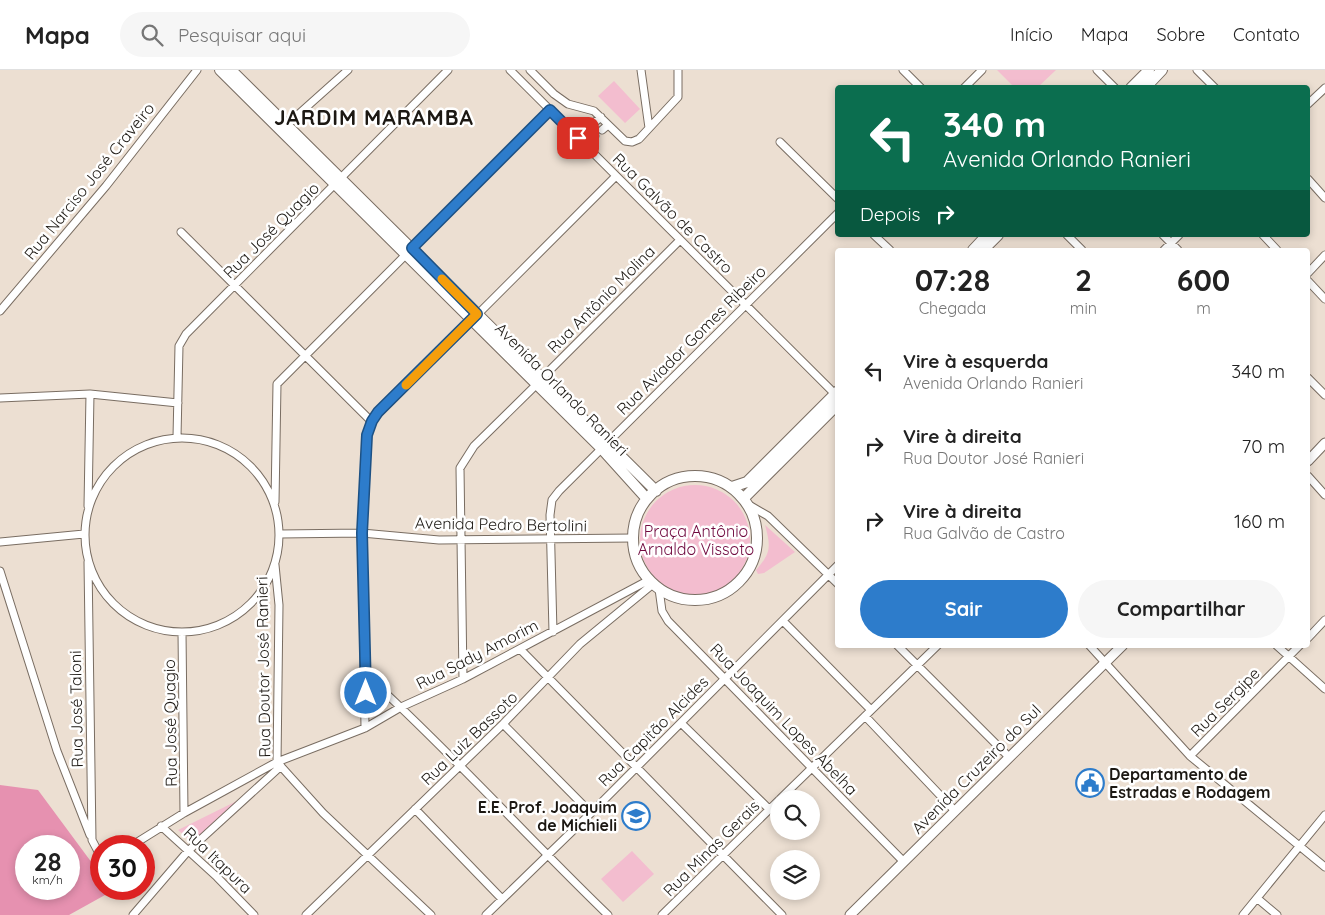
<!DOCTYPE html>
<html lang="pt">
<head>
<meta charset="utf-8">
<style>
	:root { --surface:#fff; --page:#f6f6f6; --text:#222; --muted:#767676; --line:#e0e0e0; --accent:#2d7ccb }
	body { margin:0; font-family:Quicksand,sans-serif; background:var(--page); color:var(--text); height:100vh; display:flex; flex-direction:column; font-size:19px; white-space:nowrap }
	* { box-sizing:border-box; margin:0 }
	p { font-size:16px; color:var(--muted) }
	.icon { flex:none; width:28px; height:28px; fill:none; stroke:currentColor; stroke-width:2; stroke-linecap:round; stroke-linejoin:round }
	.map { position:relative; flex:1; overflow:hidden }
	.details { position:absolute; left:835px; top:178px; width:475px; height:400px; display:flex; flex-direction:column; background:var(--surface); border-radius:5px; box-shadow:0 2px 8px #0003 }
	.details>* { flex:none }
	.banner { position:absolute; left:835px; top:15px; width:475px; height:152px; border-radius:5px; box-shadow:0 2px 8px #0003; background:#0b6e4f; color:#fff; overflow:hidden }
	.buttons { position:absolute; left:770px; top:720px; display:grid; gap:10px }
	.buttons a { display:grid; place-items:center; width:50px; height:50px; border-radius:50%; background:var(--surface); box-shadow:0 2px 8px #0003; font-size:25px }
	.speed { position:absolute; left:15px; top:765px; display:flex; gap:10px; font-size:25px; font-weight:700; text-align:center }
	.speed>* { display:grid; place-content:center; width:65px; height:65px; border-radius:50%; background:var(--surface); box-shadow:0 2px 8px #0003; line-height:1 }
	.speed small { font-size:12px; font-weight:400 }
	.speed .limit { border:8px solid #d22; background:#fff; color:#111 }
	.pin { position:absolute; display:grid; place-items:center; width:42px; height:42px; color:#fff; margin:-21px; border-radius:10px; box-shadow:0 2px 8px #0006 }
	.me { position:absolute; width:55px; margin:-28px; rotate:0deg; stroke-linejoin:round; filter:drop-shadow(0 0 4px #0008) }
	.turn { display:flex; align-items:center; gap:18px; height:105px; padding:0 25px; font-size:22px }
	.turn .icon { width:65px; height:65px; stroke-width:2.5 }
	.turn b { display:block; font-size:35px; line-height:42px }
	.then { display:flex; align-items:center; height:48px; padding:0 25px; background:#0003; gap:10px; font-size:19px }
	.eta { display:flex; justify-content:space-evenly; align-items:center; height:85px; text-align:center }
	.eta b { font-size:30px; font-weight:700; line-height:35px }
	.primary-button { display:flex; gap:10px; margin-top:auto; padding:10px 25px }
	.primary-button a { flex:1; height:58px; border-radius:30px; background:var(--accent); color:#fff; font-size:20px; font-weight:700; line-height:58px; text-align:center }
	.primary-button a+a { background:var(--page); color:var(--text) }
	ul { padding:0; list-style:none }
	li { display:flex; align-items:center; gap:15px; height:75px; padding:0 25px }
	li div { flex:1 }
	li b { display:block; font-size:19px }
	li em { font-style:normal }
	header { display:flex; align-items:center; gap:30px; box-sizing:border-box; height:70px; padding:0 25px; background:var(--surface); border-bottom:1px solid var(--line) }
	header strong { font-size:24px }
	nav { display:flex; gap:28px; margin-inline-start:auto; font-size:18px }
	.search { width:350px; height:45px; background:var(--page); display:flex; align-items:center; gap:12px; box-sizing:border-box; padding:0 18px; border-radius:28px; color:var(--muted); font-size:19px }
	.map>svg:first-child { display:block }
	.green { fill:#f3bdcf }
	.forest { fill:#e691b0; fill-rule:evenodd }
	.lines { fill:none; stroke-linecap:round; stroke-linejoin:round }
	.minor-casing { stroke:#796d62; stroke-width:9 }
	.tertiary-casing { stroke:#796d62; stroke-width:11 }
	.secondary-casing { stroke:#796d62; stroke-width:12 }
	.minor { stroke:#fff; stroke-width:7 }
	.tertiary { stroke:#fff; stroke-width:9 }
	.secondary { stroke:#fff; stroke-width:10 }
	.route-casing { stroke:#1d5184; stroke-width:12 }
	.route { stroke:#2d7ccb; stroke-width:9 }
	.slow { stroke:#f59e0b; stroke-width:9 }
	.labels { text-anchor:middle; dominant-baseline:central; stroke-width:5; stroke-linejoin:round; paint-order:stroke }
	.street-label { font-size:16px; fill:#1c1813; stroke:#fff }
	.park-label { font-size:16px; fill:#70093f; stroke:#fff }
	.poi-label { font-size:16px; font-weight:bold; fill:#1c1813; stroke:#fff; text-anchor:start }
	.district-label { font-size:21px; font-weight:bold; letter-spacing:1px; fill:#1c1813; stroke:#fff }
</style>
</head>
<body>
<header>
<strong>Mapa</strong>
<div class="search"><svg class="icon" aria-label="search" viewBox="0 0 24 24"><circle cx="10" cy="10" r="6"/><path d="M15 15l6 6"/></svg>Pesquisar aqui</div>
<nav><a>Início</a><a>Mapa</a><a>Sobre</a><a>Contato</a></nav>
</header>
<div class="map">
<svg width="1325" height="845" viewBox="0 0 1325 845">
	<rect width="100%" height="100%" fill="#ecdfd2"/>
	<!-- green -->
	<path class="green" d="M997,0H1056L1038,17L1015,18Z
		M614,11L640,39L625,53L598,26Z
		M640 470a55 55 0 1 1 110 0a55 55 0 1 1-110 0Z
		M765,455L795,482L764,503L758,504L756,500C771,483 771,477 765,455Z
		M257,721L197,777L178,760Z
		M632,781L654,804L623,832L601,809Z"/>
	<!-- forest -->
	<path class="forest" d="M0,715L38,720L92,793L105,825L69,845H0ZM26,776H69V819H26Z"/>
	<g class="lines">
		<defs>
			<path id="minor" d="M510,0L837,326
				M530,0L554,24L568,34L594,41L625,71L632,72L639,69L678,27V0
				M641,0L649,58
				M903,0L921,18
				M1097,0L1115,18
				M1197,0L1215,18
				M964,18L982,0
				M1308,34L1325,18
				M595,52L601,47
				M283,58L348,0
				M602,60L608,55
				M578,68L588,58
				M780,72L838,129
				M586,76L595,66
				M1308,109L1325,128
				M181,162L371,351
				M874,165L890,180
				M1067,165L1082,180
				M1163,165L1178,180
				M1263,165L1277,180
				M1164,180L1179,165
				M1308,203L1325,185
				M1308,211L1325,229
				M0,241L106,116L197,0
				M542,308L680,170
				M1308,308L1325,325
				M0,328L90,324L178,333
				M177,367L179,276L186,264L448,0
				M85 465a97 97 0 1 1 194 0a97 97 0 1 1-194 0Z
				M1308,406L1325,425
				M275,432L277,314L550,40
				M749,435L768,446L838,514
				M88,436L90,324
				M280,464L362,463L439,470L633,468
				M0,472L84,464
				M88,492L92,770L101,787
				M275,495L279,535L277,692L323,743L431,845
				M0,501L57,681L90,765
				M659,519L662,541L668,551L904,792
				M783,551L870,639
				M182,562L184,743
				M553,562L550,445L552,430L559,421L838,143
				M1308,568L1325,550
				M897,575L1009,687
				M1089,575L1190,686L1325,797
				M1276,575L1325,619
				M520,579L782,845
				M366,605C450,681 526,766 608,845
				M463,609L460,398L474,376L536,315
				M865,646L955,741
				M681,653L769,739
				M503,654L591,743
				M365,658L362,463L367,365L371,351L616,106
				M1190,686L1300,575
				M780,729L938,575
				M415,739L502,829
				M161,756L217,807L254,845
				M131,776L184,743L277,692L365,658L401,637L463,609L649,510
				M1258,829L1277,845
				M133,845L188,781L281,696
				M306,845L503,654L580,574L653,514
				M486,845L591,743L838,495
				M662,845L779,730
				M1243,845L1325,745"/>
			<path id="tertiary" d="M1308,391L1325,373
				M850,845L1123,575"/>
			<path id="secondary" d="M220,0L601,378L647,429
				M231,0L656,421
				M1131,18L1149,0
				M1145,18L1162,0
				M973,180L987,165
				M983,180L998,165
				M633 468a62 62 0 1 1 124 0a62 62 0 1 1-124 0Z
				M732,417L747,412L838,321
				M744,428L838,334"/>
		</defs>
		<!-- minor casing -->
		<use href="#minor" class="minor-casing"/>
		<!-- tertiary casing -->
		<use href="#tertiary" class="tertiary-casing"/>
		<!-- secondary casing -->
		<use href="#secondary" class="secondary-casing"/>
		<!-- minor -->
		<use href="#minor" class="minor"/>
		<!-- tertiary -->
		<use href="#tertiary" class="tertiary"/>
		<!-- secondary -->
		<use href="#secondary" class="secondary"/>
	</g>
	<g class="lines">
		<defs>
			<path id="route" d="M366,623L362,463L367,365L372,351L378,342L477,244L412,178L550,40L578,68"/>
		</defs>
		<!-- route casing -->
		<use href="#route" class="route-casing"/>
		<!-- route -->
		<use href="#route" class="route"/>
		<!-- slow -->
		<path class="slow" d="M406,315L477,244L442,209"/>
	</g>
	<!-- icons -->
	<defs>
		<symbol id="civic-ring" viewBox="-11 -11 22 22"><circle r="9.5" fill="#fff" stroke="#2d7ccb" stroke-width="1.5"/><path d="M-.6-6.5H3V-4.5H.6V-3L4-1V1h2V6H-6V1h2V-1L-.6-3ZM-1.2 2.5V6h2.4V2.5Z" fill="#2d7ccb"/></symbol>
		<symbol id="school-ring" viewBox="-11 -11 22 22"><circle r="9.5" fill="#fff" stroke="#2d7ccb" stroke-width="1.5"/><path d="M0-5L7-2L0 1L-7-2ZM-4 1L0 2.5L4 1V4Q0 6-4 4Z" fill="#2d7ccb"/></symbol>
	</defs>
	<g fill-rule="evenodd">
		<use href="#civic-ring" x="1074" y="697" width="32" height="32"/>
		<use href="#school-ring" x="620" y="730" width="32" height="32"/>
	</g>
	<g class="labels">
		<!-- street labels -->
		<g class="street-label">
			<text transform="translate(89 111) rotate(-51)">Rua Narciso José Craveiro</text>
			<text transform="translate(673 143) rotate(45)">Rua Galvão de Castro</text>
			<text transform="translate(271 160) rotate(-45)">Rua José Quagio</text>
			<text transform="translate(601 229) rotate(-45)">Rua Antônio Molina</text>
			<text transform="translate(691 270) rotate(-45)">Rua Aviador Gomes Ribeiro</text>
			<text transform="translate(562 319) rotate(45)">Avenida Orlando Ranieri</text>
			<text transform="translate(501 454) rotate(1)">Avenida Pedro Bertolini</text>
			<text transform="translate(477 584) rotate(-27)">Rua Sady Amorim</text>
			<text transform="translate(263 597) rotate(-91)">Rua Doutor José Ranieri</text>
			<text transform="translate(1225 632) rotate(-45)">Rua Sergipe</text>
			<text transform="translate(76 639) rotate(-91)">Rua José Taloni</text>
			<text transform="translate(784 649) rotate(46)">Rua Joaquim Lopes Abelha</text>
			<text transform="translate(170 653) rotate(-91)">Rua José Quagio</text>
			<text transform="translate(653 661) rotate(-45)">Rua Capitão Alcides</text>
			<text transform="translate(469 668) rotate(-44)">Rua Luiz Bassoto</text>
			<text transform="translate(976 699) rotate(-45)">Avenida Cruzeiro do Sul</text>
			<text transform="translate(711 778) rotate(-45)">Rua Minas Gerais</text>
			<text transform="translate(218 790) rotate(44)">Rua Itapura</text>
		</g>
		<!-- park labels -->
		<g class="park-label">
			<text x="696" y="461">Praça Antônio<tspan x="696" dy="18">Arnaldo Vissoto</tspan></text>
		</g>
		<!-- poi labels -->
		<g class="poi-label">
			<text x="1109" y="704">Departamento de<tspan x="1109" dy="18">Estradas e Rodagem</tspan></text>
			<text x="617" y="737" text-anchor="end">E.E. Prof. Joaquim<tspan x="617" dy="18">de Michieli</tspan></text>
		</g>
		<!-- district labels -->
		<g class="district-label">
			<text x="374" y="47">JARDIM MARAMBA</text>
		</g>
	</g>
</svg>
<div class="buttons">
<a><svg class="icon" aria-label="search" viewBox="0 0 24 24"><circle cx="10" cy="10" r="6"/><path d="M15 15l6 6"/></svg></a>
<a><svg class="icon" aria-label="layers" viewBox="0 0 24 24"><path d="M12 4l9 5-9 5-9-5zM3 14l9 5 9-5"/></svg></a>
</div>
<div class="speed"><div>28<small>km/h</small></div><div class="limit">30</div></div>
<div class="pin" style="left:578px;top:68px;background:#d93025"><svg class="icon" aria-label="arrive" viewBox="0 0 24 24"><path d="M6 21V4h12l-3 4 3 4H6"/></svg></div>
<svg class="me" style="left:366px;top:623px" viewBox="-20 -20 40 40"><circle r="17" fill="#2d7ccb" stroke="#fff" stroke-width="3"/><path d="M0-11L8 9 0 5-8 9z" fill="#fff"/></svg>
<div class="banner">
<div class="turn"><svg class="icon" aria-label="left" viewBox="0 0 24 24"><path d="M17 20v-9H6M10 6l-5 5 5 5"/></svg><div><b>340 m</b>Avenida Orlando Ranieri</div></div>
<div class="then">Depois<svg class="icon" aria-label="right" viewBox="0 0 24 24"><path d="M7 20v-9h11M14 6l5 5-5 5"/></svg></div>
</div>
<section class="details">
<div class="eta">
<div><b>07:28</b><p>Chegada</p></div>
<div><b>2</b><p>min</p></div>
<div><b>600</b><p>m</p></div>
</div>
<ul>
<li><svg class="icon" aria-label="left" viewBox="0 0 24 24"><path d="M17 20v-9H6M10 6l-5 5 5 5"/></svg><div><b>Vire à esquerda</b><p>Avenida Orlando Ranieri</p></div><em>340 m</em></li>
<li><svg class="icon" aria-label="right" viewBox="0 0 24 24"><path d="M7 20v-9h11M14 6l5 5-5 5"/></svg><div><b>Vire à direita</b><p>Rua Doutor José Ranieri</p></div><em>70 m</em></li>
<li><svg class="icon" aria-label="right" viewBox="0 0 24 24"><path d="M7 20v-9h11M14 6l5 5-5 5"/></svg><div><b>Vire à direita</b><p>Rua Galvão de Castro</p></div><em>160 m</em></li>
</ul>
<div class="primary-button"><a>Sair</a><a>Compartilhar</a></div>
</section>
</div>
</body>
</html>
